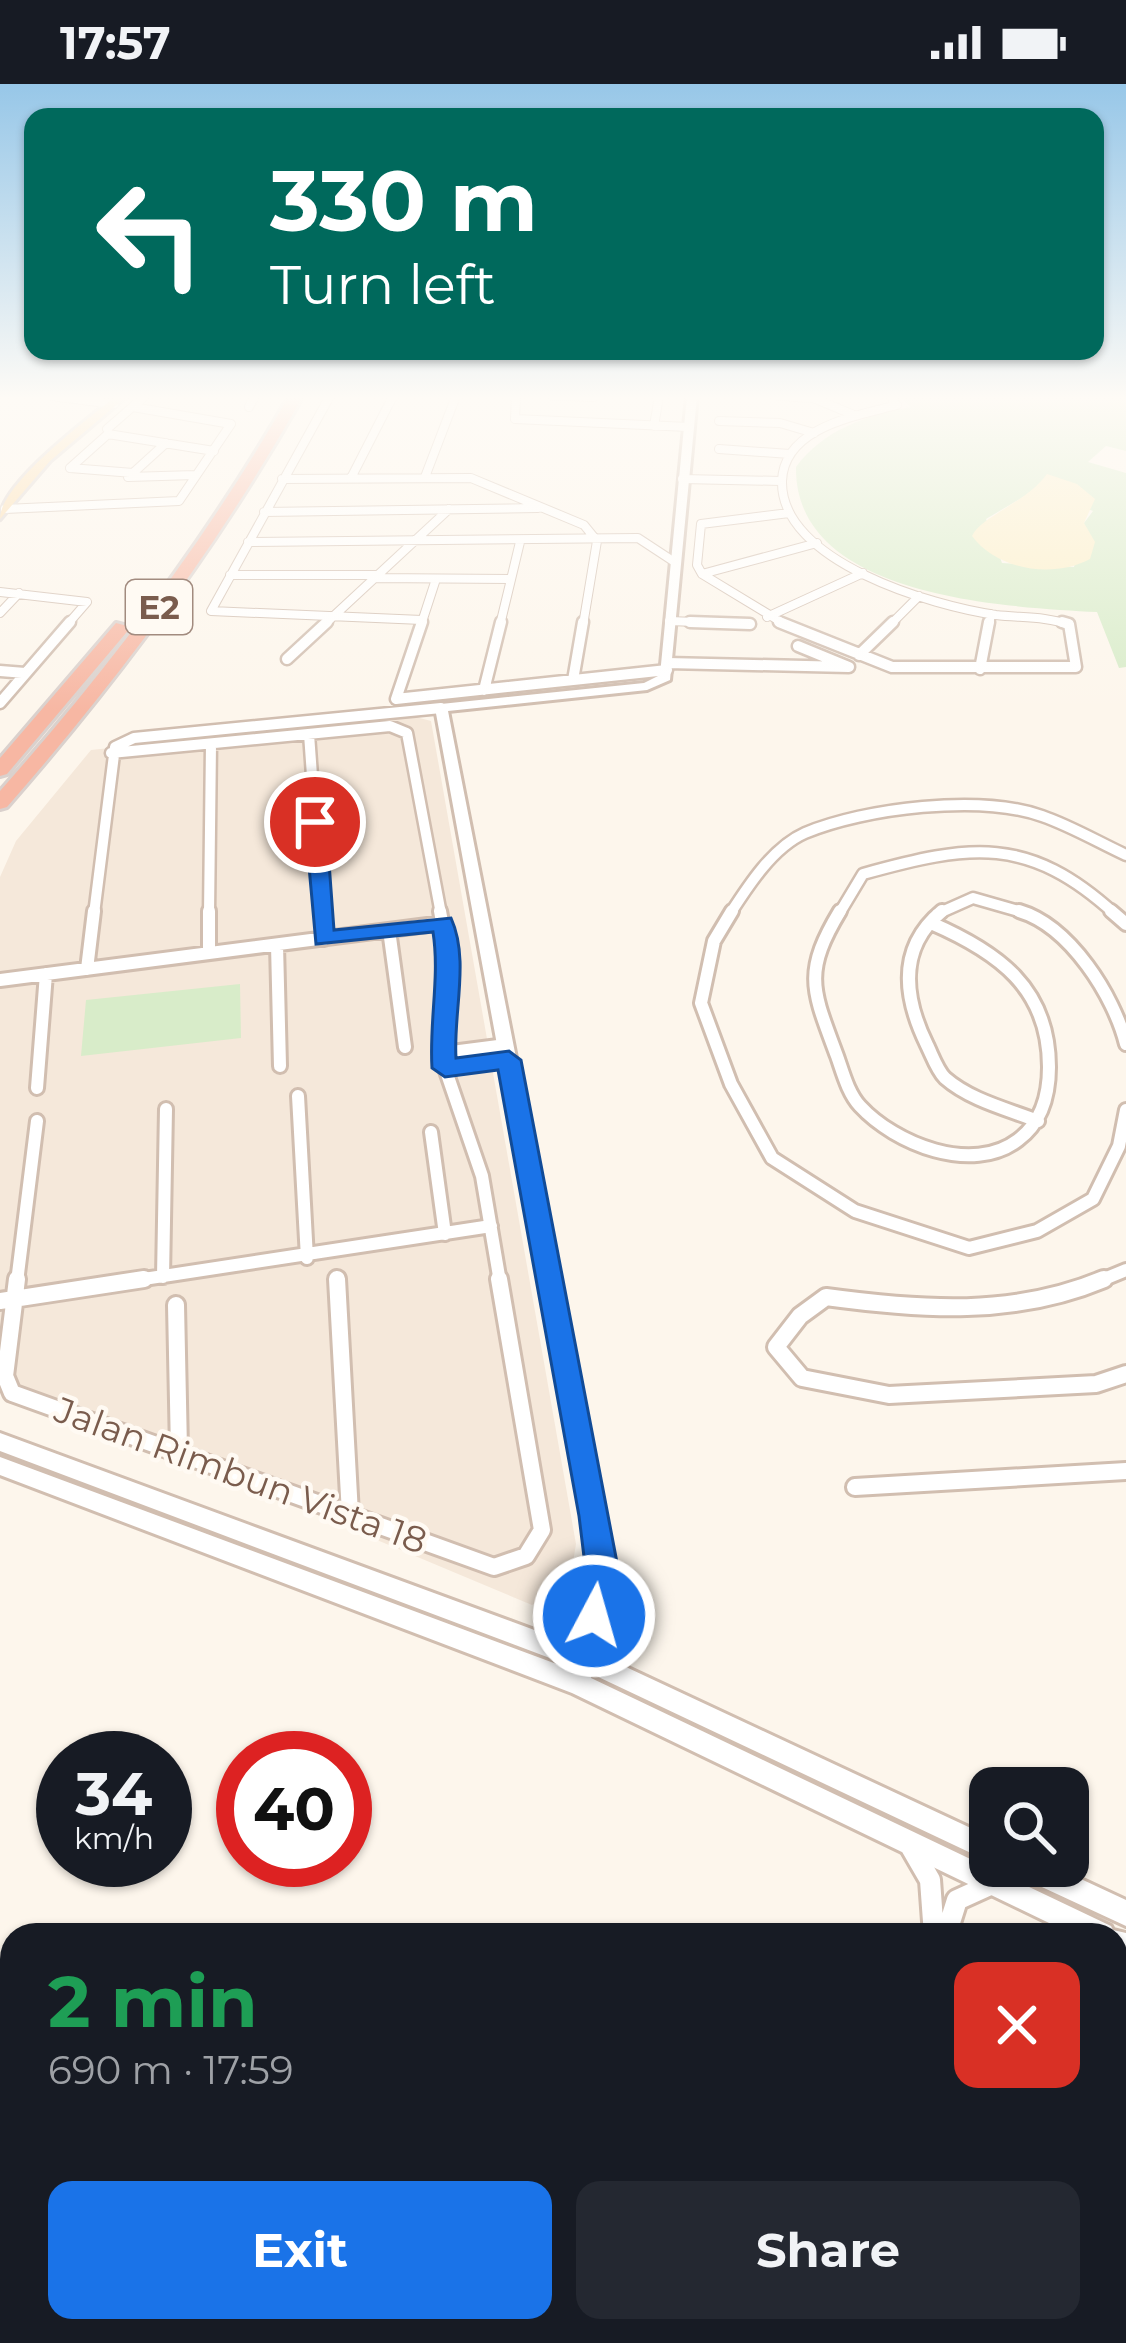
<!DOCTYPE html>
<html lang="en">
<head>
<meta charset="utf-8">
<style>
	:root { --surface:#171b24; --page:#242831; --text:#f1f3f6; --muted:#9ea1a6; --accent:#1a73e8 }
	body { margin:0; font-family:Montserrat,sans-serif; background:var(--page); color:var(--text); height:100vh; display:flex; flex-direction:column; font-size:45px; white-space:nowrap }
	* { box-sizing:border-box; margin:0 }
	p { font-size:39px; color:var(--muted) }
	.icon { flex:none; width:66px; height:66px; fill:none; stroke:currentColor; stroke-width:2; stroke-linecap:round; stroke-linejoin:round }
	.map { position:relative; flex:1; overflow:hidden }
	.side { position:absolute; left:0px; top:1839px; width:1128px; height:420px; display:flex; flex-direction:column; background:var(--surface); border-radius:36px 36px 0 0; box-shadow:0 3px 9px #0004 }
	.side>* { flex:none }
	.banner { position:absolute; left:24px; top:24px; width:1080px; height:252px; border-radius:24px; box-shadow:0 3px 9px #0004; background:#00695c; color:#fff; overflow:hidden }
	.fabs { position:absolute; left:969px; top:1683px; display:grid; gap:24px }
	.fabs a { display:grid; place-items:center; width:120px; height:120px; border-radius:24px; background:var(--surface); box-shadow:0 3px 9px #0004; font-size:60px }
	.speed { position:absolute; left:36px; top:1647px; display:flex; gap:24px; font-size:60px; font-weight:700; text-align:center }
	.speed>* { display:grid; place-content:center; width:156px; height:156px; border-radius:50%; background:var(--surface); box-shadow:0 3px 9px #0004; line-height:1 }
	.speed small { font-size:30px; font-weight:400 }
	.speed .limit { border:18px solid #d22; background:#fff; color:#111 }
	.pin { position:absolute; display:grid; place-items:center; width:102px; height:102px; color:#fff; margin:-51px; border:6px solid #fff; border-radius:50%; box-shadow:0 3px 12px #0007 }
	.me { position:absolute; width:132px; margin:-66px; rotate:6deg; stroke-linejoin:round; filter:drop-shadow(0 0 9px #0008) }
	.turn { display:flex; align-items:center; gap:42px; height:252px; padding:0 48px; font-size:54px }
	.turn .icon { width:156px; height:156px; stroke-width:2.5 }
	.turn b { display:block; font-size:84px; line-height:102px }
	.round { display:grid; place-items:center; flex:none; width:126px; height:126px; border-radius:24px; background:var(--page) }
	.summary { display:flex; align-items:center; justify-content:space-between; height:204px; padding:0 48px }
	h1 { font-size:72px; font-weight:700; line-height:90px; color:#1e9e55 }
	.button { display:flex; gap:24px; margin-top:auto; padding:24px 48px }
	.button a { flex:1; height:138px; border-radius:24px; background:var(--accent); color:#fff; font-size:48px; font-weight:700; line-height:138px; text-align:center }
	.button a+a { background:var(--page); color:var(--text) }
	.status { display:flex; justify-content:space-between; align-items:center; height:84px; padding:0 60px; background:var(--surface); direction:ltr }
	.status svg { height:33px; fill:currentColor }
	.map>svg:first-child { display:block }
	.residential { fill:#f5e8da }
	.green { fill:#d8ecc9; fill-rule:evenodd }
	.sand { fill:#fcefc7 }
	.lines { fill:none; stroke-linecap:round; stroke-linejoin:round }
	.minor-far4-casing { stroke:#d1beb0; stroke-width:10 }
	.minor-far3-casing { stroke:#d1beb0; stroke-width:15 }
	.minor-far2-casing { stroke:#d1beb0; stroke-width:18 }
	.minor-far1-casing { stroke:#d1beb0; stroke-width:22 }
	.minor-casing { stroke:#d1beb0; stroke-width:26 }
	.tertiary-casing { stroke:#d1beb0; stroke-width:6 }
	.primary-casing { stroke:#dad1cd; stroke-width:6 }
	.motorway-casing { stroke:#dad1cd; stroke-width:6 }
	.minor-far4 { stroke:#fff; stroke-width:8 }
	.minor-far3 { stroke:#fff; stroke-width:10 }
	.minor-far2 { stroke:#fff; stroke-width:12 }
	.minor-far1 { stroke:#fff; stroke-width:16 }
	.minor { stroke:#fff; stroke-width:20 }
	.tertiary { fill:#fff; fill-rule:evenodd }
	.primary { fill:#fbd9a5; fill-rule:evenodd }
	.motorway { fill:#f7b7a3; fill-rule:evenodd }
	.route { fill:#1a73e8; stroke:#114b97; stroke-width:3 }
	.labels { text-anchor:middle; dominant-baseline:central; stroke-width:9; stroke-linejoin:round; paint-order:stroke }
	.shield { fill:#fffaf3; stroke:#a28b7f; stroke-width:3 }
	.shield-label { font-size:33px; font-weight:bold; fill:#7a5c4d }
	.street-label { font-size:36px; fill:#7a5c4d; stroke:#fffaf3 }
</style>
</head>
<body>
<div class="status"><b>17:57</b><svg viewBox="0 0 49 12"><path d="M0 12V9h3v3zM5 12V6h3v6zM10 12V3h3v9zM15 12V0h3v12zM26 1h20v11H26zM47 4h2v5h-2z"/></svg></div>
<div class="map">
<svg width="1126" height="2259" viewBox="0 0 1126 2259">
	<rect width="100%" height="100%" fill="#fdf6ec"/>
	<!-- residential -->
	<path class="residential" d="M412,632L431,637L576,1460L569,1503L532,1521L0,1298V793L16,757L91,666Z
		M1116,1922L1126,1927V2259H1112L1101,2247H1116Z
		M0,2011L12,2018V2247H402L423,2259H0Z"/>
	<!-- green -->
	<path class="green" d="M899,312H1126V367L1106,362L1088,378L1126,389V583L1119,584L1097,528C1003,523 794,513 796,383C823,346 867,331 911,323ZM1035,406L1093,427L1084,439L1074,483L1002,479L986,435Z
		M240,900L241,954L81,972L86,916Z"/>
	<!-- sand -->
	<path class="sand" d="M1047,390L1077,400L1095,415L1084,439L1095,458L1090,475C1053,495 997,486 972,452C980,433 1026,419 1047,390Z"/>
	<g class="lines">
		<defs>
			<path id="minor-far4" d="M51,312L114,320
				M330,312L211,527L422,536
				M516,312L515,335L688,343
				M552,312L594,313
				M779,312L813,314L854,331
				M890,312L897,321C856,332 784,343 782,397C780,478 933,522 996,531C1021,534 1046,532 1069,541
				M249,323L255,312
				M719,337L780,339L814,349
				M654,342L659,312
				M107,345L145,312
				M719,365L790,370
				M70,384L108,350L214,367
				M70,384L133,389L166,359
				M128,393L195,391
				M425,393L456,312
				M351,394L393,312
				M282,395L471,394L584,441L597,457
				M682,395L781,397
				M5,425L179,417L231,340L133,323
				M264,428L538,424
				M248,458L638,454L673,477
				M702,490L817,459
				M230,491H377
				M374,494L511,495
				M0,508L87,518L67,541
				M0,529L19,509
				M767,533L863,489
				M669,537L750,540
				M324,541L449,425
				M421,541L436,495
				M500,541L520,458
				M583,541L597,457
				M786,541L702,490L697,481L701,440L789,429
				M890,541L919,512
				M989,541L991,530"/>
			<path id="minor-far3" d="M422,538L396,615L667,586
				M690,538L750,540
				M779,538L892,583H1076L1069,540L1062,538
				M859,571L893,538
				M287,575L327,538
				M667,579L849,583L798,562
				M980,585L989,538
				M0,587L25,589
				M573,596L583,538
				M484,606L501,538
				M0,619L70,538
				M309,650L322,830
				M111,669L390,642L407,649L441,830
				M94,830L115,663L134,654L441,624
				M209,830L211,660
				M730,830C748,802 773,763 805,749C865,724 980,710 1042,732C1071,742 1098,758 1126,771
				M839,830L863,790C971,760 1028,751 1115,830
				M937,830L973,814L1029,830"/>
			<path id="minor-far2" d="M322,827L324,855
				M440,827L449,876L441,937L445,984L482,1092L500,1198
				M732,827L714,857L701,919L731,1000L772,1074L855,1127L969,1164L1037,1147L1093,1115L1119,1062L1126,1026
				M840,827C802,890 813,907 837,972C843,989 848,1009 860,1022C895,1060 972,1091 1018,1056C1041,1039 1049,1011 1049,983C1049,904 998,868 931,839
				M942,827C897,864 904,914 927,961C932,971 937,986 945,994C970,1016 1007,1025 1038,1037
				M1019,827C1070,842 1114,912 1126,960
				M1111,827L1126,840
				M389,846L405,963
				M277,861L280,982
				M209,869V827
				M87,885L94,827
				M0,896L443,839
				M444,969L506,961
				M445,984L509,976
				M37,1004L46,890
				M298,1012L307,1174
				M431,1048L445,1150
				M163,1193L166,1025
				M17,1198L37,1037
				M124,1198L491,1142
				M1097,1198L1126,1186"/>
			<path id="minor-far1" d="M17,1195L5,1292L12,1309L494,1483L526,1472L542,1446L499,1195
				M337,1195L350,1430
				M1104,1195C1013,1233 922,1226 826,1213L800,1232L776,1263L802,1294L889,1311L1096,1300L1126,1290
				M0,1217L144,1195
				M176,1221L179,1366
				M855,1403L1126,1387"/>
			<path id="minor" d="M912,1765L930,1796L934,1851
				M946,1851L957,1816L990,1801
				M1116,2020L1121,1933
				M0,2052L12,2059
				M1116,2208L1126,2220
				M48,2247V2259
				M348,2247L369,2259"/>
			<path id="tertiary" d="M687,312H697L670,596L647,606L448,627L606,1433L614,1489L596,1569L990,1753V1778L592,1590L591,1594L1111,1842L1113,1846L1126,1849V1876L1116,1872V1851H1074L572,1609L0,1391V1373L570,1585L571,1582L0,1367V1349L575,1561L592,1489L584,1433L435,624L441,620L644,599L660,591Z
				M1012,1782H1053L1126,1816V1842L1016,1791Z"/>
			<path id="primary" d="M116,312H127L50,377L0,435C0,400 88,335 116,312Z"/>
			<path id="motorway" d="M289,312H303C219,461 119,595 7,723L0,725V707C109,584 207,455 289,312Z
				M116,539L131,543L7,690L0,692V674Z"/>
		</defs>
		<!-- minor-far4 casing -->
		<use href="#minor-far4" class="minor-far4-casing"/>
		<!-- minor-far3 casing -->
		<use href="#minor-far3" class="minor-far3-casing"/>
		<!-- minor-far2 casing -->
		<use href="#minor-far2" class="minor-far2-casing"/>
		<!-- minor-far1 casing -->
		<use href="#minor-far1" class="minor-far1-casing"/>
		<!-- minor casing -->
		<use href="#minor" class="minor-casing"/>
		<!-- tertiary casing -->
		<use href="#tertiary" class="tertiary-casing"/>
		<!-- primary casing -->
		<use href="#primary" class="primary-casing"/>
		<!-- motorway casing -->
		<use href="#motorway" class="motorway-casing"/>
		<!-- minor-far4 -->
		<use href="#minor-far4" class="minor-far4"/>
		<!-- minor-far3 -->
		<use href="#minor-far3" class="minor-far3"/>
		<!-- minor-far2 -->
		<use href="#minor-far2" class="minor-far2"/>
		<!-- minor-far1 -->
		<use href="#minor-far1" class="minor-far1"/>
		<!-- minor -->
		<use href="#minor" class="minor"/>
		<!-- tertiary -->
		<use href="#tertiary" class="tertiary"/>
		<!-- primary -->
		<use href="#primary" class="primary"/>
		<!-- motorway -->
		<use href="#motorway" class="motorway"/>
	</g>
	<!-- sky -->
	<linearGradient id="sky" x2="0" y2="1"><stop stop-color="#97c7e8"/><stop offset="0.5" stop-color="#fefbf6"/><stop offset="1" stop-color="#fefbf6" stop-opacity="0"/></linearGradient>
	<rect width="1126" height="628" fill="url(#sky)"/>
	<!-- route -->
	<path class="route" d="M315,732L326,738L334,846L451,834C470,876 453,929 456,974L509,967L521,976L619,1489L606,1544L594,1549L582,1544L577,1532L586,1489L579,1432L498,986L445,993L432,984C429,938 440,893 433,848L316,860L305,738Z"/>
	<g class="labels">
		<!-- shield labels -->
		<rect class="shield" x="126" y="496" width="66" height="54" rx="9"/>
		<g class="shield-label">
			<text x="159" y="523">E2</text>
		</g>
		<!-- street labels -->
		<g class="street-label">
			<text transform="translate(241 1391) rotate(20)">Jalan Rimbun Vista 18</text>
		</g>
	</g>
</svg>
<div class="fabs">
<a><svg class="icon" aria-label="search" viewBox="0 0 24 24"><circle cx="10" cy="10" r="6"/><path d="M15 15l6 6"/></svg></a>
</div>
<div class="speed"><div>34<small>km/h</small></div><div class="limit">40</div></div>
<div class="pin" style="left:315px;top:738px;background:#d93025"><svg class="icon" aria-label="arrive" viewBox="0 0 24 24"><path d="M6 21V4h12l-3 4 3 4H6"/></svg></div>
<svg class="me" style="left:594px;top:1532px" viewBox="-20 -20 40 40"><circle r="17" fill="#1a73e8" stroke="#fff" stroke-width="3"/><path d="M0-11L8 9 0 5-8 9z" fill="#fff"/></svg>
<div class="banner">
<div class="turn"><svg class="icon" aria-label="left" viewBox="0 0 24 24"><path d="M17 20v-9H6M10 6l-5 5 5 5"/></svg><div><b>330 m</b>Turn left</div></div>
</div>
<section class="side">
<div class="summary"><div><h1>2 min</h1><p>690 m · 17:59</p></div><a class="round" style="background:#d93025;color:#fff"><svg class="icon" aria-label="close" viewBox="0 0 24 24"><path d="M6 6l12 12M18 6L6 18"/></svg></a></div>
<div class="button"><a>Exit</a><a>Share</a></div>
</section>
</div>
</body>
</html>
